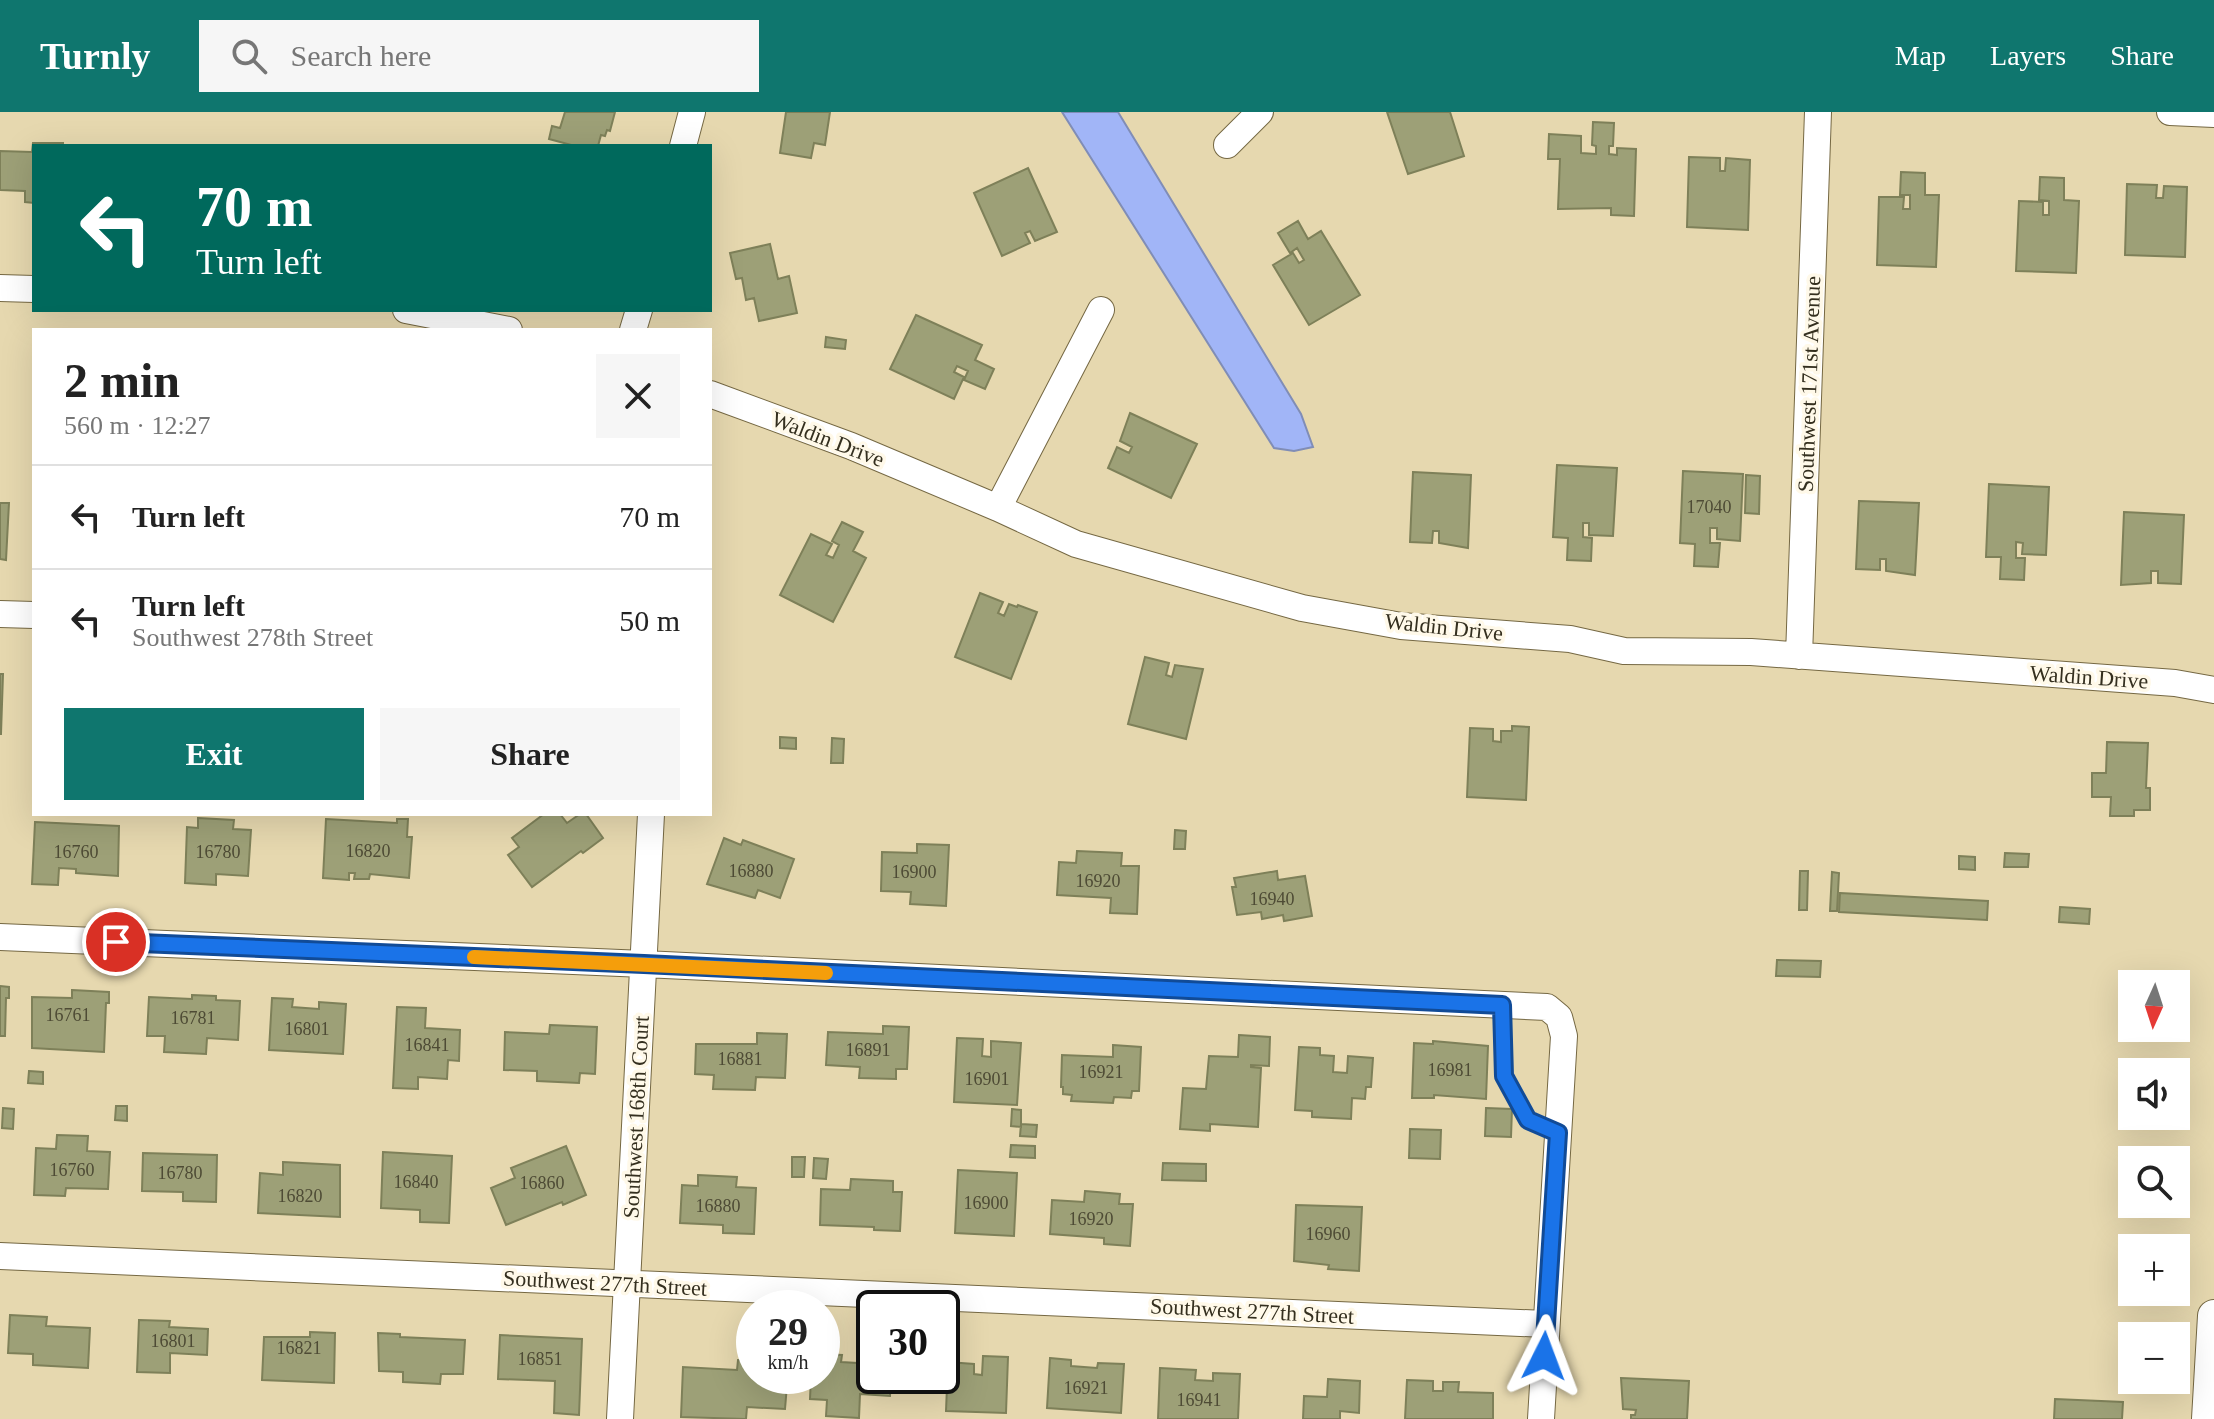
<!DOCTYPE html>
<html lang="en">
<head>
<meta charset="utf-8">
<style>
	:root { --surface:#fff; --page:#f6f6f6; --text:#222; --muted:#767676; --line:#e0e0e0; --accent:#0f766e }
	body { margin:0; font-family:Georgia,serif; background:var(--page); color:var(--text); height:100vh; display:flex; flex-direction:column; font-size:30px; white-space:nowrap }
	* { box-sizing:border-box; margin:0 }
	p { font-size:26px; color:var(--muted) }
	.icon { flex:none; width:44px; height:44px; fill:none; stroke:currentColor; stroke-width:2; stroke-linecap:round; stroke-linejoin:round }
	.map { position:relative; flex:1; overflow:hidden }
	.sheet { position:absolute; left:32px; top:216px; width:680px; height:488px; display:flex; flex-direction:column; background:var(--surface); border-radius:0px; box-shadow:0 8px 32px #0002 }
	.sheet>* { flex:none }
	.top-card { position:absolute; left:32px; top:32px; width:680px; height:168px; border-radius:0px; box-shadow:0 8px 32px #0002; background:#00695c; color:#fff; overflow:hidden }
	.needle { width:52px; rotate:183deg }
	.tools { position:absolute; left:2118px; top:858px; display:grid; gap:16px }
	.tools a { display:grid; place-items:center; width:72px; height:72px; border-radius:0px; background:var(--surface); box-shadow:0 8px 32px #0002; font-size:40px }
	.speed { position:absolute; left:736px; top:1178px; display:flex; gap:16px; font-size:40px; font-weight:700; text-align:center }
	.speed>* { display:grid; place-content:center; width:104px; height:104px; border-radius:50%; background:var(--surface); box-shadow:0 8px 32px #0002; line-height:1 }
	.speed small { font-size:20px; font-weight:400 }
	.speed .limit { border:4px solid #111; border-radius:12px; background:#fff; color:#111 }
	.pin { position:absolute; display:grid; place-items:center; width:68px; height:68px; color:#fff; margin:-34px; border:4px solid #fff; border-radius:50%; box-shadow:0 2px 8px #0007 }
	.me { position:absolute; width:88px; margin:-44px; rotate:3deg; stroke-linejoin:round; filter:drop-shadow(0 0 6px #0008) }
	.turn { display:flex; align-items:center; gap:28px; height:168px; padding:0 32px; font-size:36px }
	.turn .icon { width:104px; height:104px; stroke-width:2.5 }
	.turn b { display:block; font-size:56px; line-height:68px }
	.round { display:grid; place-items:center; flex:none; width:84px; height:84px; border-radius:0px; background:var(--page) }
	.summary { display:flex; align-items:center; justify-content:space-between; height:136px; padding:0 32px }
	h1 { font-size:48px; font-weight:800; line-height:60px }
	.cta { display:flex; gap:16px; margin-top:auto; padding:16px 32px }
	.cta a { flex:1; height:92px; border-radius:0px; background:var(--accent); color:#fff; font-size:32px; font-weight:800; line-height:92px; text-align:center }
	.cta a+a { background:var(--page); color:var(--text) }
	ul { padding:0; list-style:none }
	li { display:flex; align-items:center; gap:24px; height:104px; padding:0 32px; border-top:2px solid var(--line) }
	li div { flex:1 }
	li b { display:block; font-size:30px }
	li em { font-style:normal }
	header { display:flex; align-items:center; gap:48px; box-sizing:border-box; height:112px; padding:0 40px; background:var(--accent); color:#fff }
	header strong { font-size:38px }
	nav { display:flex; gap:44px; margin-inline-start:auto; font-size:28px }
	.search { width:560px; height:72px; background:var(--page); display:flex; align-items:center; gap:20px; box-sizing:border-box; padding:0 28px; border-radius:0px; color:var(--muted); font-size:30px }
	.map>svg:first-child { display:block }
	.water { fill:#a1b5f7; stroke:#808db6; stroke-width:2 }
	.building { fill:#9da077; stroke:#7e8059; stroke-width:2 }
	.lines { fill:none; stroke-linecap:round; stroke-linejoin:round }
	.service-casing { stroke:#756843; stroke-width:14 }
	.minor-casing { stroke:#756843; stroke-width:28 }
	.tertiary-casing { stroke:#756843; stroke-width:34 }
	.service { stroke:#fff; stroke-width:12 }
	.minor { stroke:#fff; stroke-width:26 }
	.tertiary { stroke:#fff; stroke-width:32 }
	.route-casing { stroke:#114b97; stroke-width:20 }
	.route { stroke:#1a73e8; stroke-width:14 }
	.slow { stroke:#f59e0b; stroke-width:14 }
	.labels { text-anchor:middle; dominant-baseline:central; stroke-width:7; stroke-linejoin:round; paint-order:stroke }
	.number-label { font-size:18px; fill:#4e4b35 }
	.street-label { font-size:22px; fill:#342f1f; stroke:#fff9e9 }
</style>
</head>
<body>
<header>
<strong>Turnly</strong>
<div class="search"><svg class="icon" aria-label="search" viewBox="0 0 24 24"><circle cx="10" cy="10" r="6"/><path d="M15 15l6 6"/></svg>Search here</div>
<nav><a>Map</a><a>Layers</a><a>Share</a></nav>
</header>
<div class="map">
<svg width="2214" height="1307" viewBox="0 0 2214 1307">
	<rect width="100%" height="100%" fill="#e6d8af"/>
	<!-- water -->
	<path class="water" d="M1062,0H1118L1301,302L1313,335L1294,339L1274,336Z"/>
	<!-- building -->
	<path class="building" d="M565,0H615L610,19L607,18L605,24L601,23L598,34H575L549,27L552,14L560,16Z
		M786,0H830L825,33L814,31L811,46L780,41Z
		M1387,0H1450L1464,44L1408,62Z
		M1593,10L1614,11L1613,34H1609V42L1617,43V36L1636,37L1634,104L1611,103V96L1558,97L1560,47H1548L1549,22L1581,24V41L1596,42V34L1592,33Z
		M33,31H63V34H34V91L25,90V79L0,78V39L32,40Z
		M1689,45L1720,46V59H1725L1726,46L1750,48L1748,118L1687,115Z
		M1028,56L1057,120L1035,129L1030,119L1025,121L1030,131L1002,144L974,81Z
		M1901,60L1925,61V83H1939L1936,155L1877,153L1879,85H1904L1903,97H1910V83H1900Z
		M2040,65L2064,66V88L2079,89L2076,161L2016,159L2019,89L2043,90V103H2049V89L2039,88Z
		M2127,72L2157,73L2156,86H2163L2164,74L2187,75L2185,145L2125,143Z
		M1298,109L1308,127L1321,119L1360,183L1309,213L1273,153L1293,141L1299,151L1304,148L1297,136L1290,141L1278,121Z
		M770,132L778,167L789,164L797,201L759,209L754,186L746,188L742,166L736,167L730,141Z
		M916,203L982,233L975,248L994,257L985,277L964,268L968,259L957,254L954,260L964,265L954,287L890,257Z
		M826,225L846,228L845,237L825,235Z
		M1130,301L1197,332L1171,386L1108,356L1117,335L1129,341L1132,335L1120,329Z
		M1557,353L1617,356L1613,424L1589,423V411H1583V425L1592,426L1591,449L1567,448L1568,426L1553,425Z
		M1683,359L1743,362L1740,429L1717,427V416H1710V431H1720L1718,455L1694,454L1695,432L1680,431Z
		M1413,360L1471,363L1468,436L1439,431V419H1433L1432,431L1410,430Z
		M1746,363L1760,364L1759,402L1745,401Z
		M1989,372L2049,375L2046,443L2022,442L2023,431L2016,430V446H2025L2024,468L2000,467L2001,445H1986Z
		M1859,389L1919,391L1915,463L1886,459V447H1880V458L1856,457Z
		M0,391H9L6,448L0,447Z
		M2124,400L2184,403L2181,472L2158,471V459H2151V471L2121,473Z
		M842,410L863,420L853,439L866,446L833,510L780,483L811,422L832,432L826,443L833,446L839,433L832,429Z
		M980,481L1003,490L998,501L1004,504L1009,492L1017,495L1018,493L1037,500L1011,567L955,545Z
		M1145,545L1169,551L1166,563L1172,565L1175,553L1203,557L1186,627L1128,612Z
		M0,562H3L1,622H0Z
		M1512,614L1529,615L1526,688L1467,685L1470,616L1493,617V629L1501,630V619H1512Z
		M780,625L796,626V637L780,636Z
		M832,626L844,627L843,651H831Z
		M2107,630L2148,631L2146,676H2150V698H2134V704H2110L2111,685H2092V661H2106Z
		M544,702H560L567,711L580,702H586L603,726L583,741L581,739L532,775L508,743L519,735L512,726Z
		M198,706L234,708L233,717L251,718L248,764L216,762V773L185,771L187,715L198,716Z
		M326,707L397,711V707H408L407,725H412L409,766L370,762L369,767H354L355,761H349V768L323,766Z
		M35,710L119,714L118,764L76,761V757L59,756L58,773L32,772Z
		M1175,718L1186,719L1185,737H1174Z
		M724,726L741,733L743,728L794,747L780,786L758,778L755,786L707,772Z
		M917,732L949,733L946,794L910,792L911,780L881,779L882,740L917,741Z
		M1077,739L1122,741L1121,754H1139L1137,802L1110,801L1111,786L1057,783L1059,750L1076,751Z
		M2005,741L2029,742L2028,755H2004Z
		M1959,744L1975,745V758L1959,757Z
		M1277,759L1278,768L1305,764L1312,804L1284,809L1283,803L1262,807L1261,800L1237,803L1232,775H1236L1234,766Z
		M1800,759H1808L1807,798H1799Z
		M1832,760L1839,761L1837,799H1830Z
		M1840,781L1988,789L1987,808L1839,800Z
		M2060,795L2090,797L2089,812L2059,810Z
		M1777,848L1821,849L1820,865L1776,864Z
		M0,874L9,875V886H6L5,924H0Z
		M72,878L109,880V891H106L104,940L32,936V885L72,886Z
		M192,883L216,884V888L240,889L238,928L207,926L206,942L164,940L165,924H147L149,885L192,887Z
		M272,886L293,887L292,895L319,897V890L346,892L343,942L269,938Z
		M397,895L426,896L425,916L460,918L459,949L448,948L447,967L418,965V977L393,976Z
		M550,913L597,915L595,962L580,961L579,971L537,969V959L504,958L505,920L549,922Z
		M883,914L909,915L907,957H896V967L859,966L860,955L826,953L828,920L883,922Z
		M757,921L787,922L785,966L756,965L755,978L713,977L714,963L695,962L696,932H757Z
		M1239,923L1270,925L1269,954L1251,953V955L1261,956L1258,1015L1210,1012V1019L1180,1017L1183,976L1206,977L1209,944L1238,945Z
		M957,926L983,927L982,944L991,945V929L1021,931L1017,993L954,990Z
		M1433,929L1488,934L1486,987L1434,983V986H1412L1414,931L1433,932Z
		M1113,933L1141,935L1139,979H1132L1131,986L1114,985L1113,991L1071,989L1072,983L1063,982V975H1061L1062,943L1113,945Z
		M1299,935L1320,936V943L1334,944L1333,960L1347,961L1348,944L1373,946L1371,975H1366L1365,987L1352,986L1351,1007L1312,1005V999L1295,998Z
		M29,959L43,960V972L28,971Z
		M116,994H127V1009L115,1008Z
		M3,996L14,997L13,1017L2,1016Z
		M1486,996L1512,997L1511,1025L1485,1024Z
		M1012,997L1021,998V1015L1011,1014Z
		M1021,1012L1037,1013L1036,1025L1020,1024Z
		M1410,1017L1441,1018L1440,1047L1409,1046Z
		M57,1023L88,1024L87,1039L110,1040L108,1077L66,1076L65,1084L34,1083L36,1036L56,1037Z
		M1011,1033L1035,1034V1046L1010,1045Z
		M566,1034L586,1083L563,1093L562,1090L506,1113L491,1076L515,1066L511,1056Z
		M383,1040L452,1044L449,1111L420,1110V1098L381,1096Z
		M143,1041L217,1043L216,1090L183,1089V1080L142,1079Z
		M792,1045H805L804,1065H792Z
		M814,1046L828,1047L826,1067L813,1066Z
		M283,1050L340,1053V1105L258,1101L260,1061L283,1063Z
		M1163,1051L1206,1052V1069L1162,1068Z
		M958,1058L1017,1061L1014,1124L955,1121Z
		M698,1063L737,1065L736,1075L756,1076L754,1122L723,1121V1113L680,1111L682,1073L698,1074Z
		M851,1067L893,1069V1080H902L900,1119L874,1118V1115L820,1113L821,1077L850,1078Z
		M1085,1079L1120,1082L1119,1092H1133L1130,1134L1104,1132V1126L1050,1122L1052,1088L1084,1090Z
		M1296,1093L1362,1095L1359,1159L1328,1157L1329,1153L1294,1149Z
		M10,1203L47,1205L46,1214L90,1216L88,1256L33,1253V1242L8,1241Z
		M139,1208L170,1209L169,1215L208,1217L207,1243L170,1241V1261L137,1260Z
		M310,1220L335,1221L334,1271L262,1268L264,1225H310Z
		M378,1221L400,1222V1225L465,1228L463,1262H441L440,1272L403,1270V1260L379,1259Z
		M500,1223L582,1227L579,1303L554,1301L555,1269L498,1267Z
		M822,1242L842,1243L841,1250L874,1252V1264H891L890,1284L860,1282L859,1306L826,1304L827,1288L810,1287L811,1264H822Z
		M983,1244L1008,1245L1006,1301L946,1299L948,1250L974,1252V1262L982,1263Z
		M1050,1246L1071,1248V1254L1097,1256L1098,1251L1124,1252L1121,1301L1047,1296Z
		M738,1248L754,1249V1264H761L760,1272L787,1273L785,1297L747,1295L746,1307L681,1305L683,1255L737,1258Z
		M1160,1256L1196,1258L1195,1268L1213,1269V1261L1240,1262L1238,1307H1158Z
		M1621,1266L1689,1269L1687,1307H1631V1303H1635L1636,1298L1623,1297Z
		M1328,1267L1360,1269L1359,1301L1340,1299V1307H1303L1304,1284L1327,1285Z
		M1407,1268L1433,1269V1279H1443V1270H1459L1458,1280L1493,1281V1307H1405Z
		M2055,1287L2123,1290L2122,1307H2054Z"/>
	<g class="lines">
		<defs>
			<path id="service" d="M1502,893L1504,964L1528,1008L1558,1021"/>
			<path id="minor" d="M2170,0L2214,2
				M1227,33L1260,0
				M683,34L692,0
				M0,176L34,177
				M406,198L509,218
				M633,218L639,198
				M710,282L851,334L998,396L1076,432L1302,496L1401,514L1570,527L1624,539L1751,540L2175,571L2214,578
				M998,396L1101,198
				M0,502L34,503
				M1799,544L1818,0
				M0,825L644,852L1547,895L1559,905L1564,924L1541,1307
				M0,1144L1545,1212
				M620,1307L651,702"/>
			<path id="tertiary" d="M2208,1307L2214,1204"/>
		</defs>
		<!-- service casing -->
		<use href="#service" class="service-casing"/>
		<!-- minor casing -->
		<use href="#minor" class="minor-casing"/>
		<!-- tertiary casing -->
		<use href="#tertiary" class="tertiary-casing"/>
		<!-- service -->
		<use href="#service" class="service"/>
		<!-- minor -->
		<use href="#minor" class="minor"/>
		<!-- tertiary -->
		<use href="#tertiary" class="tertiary"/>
	</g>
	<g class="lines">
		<defs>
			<path id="route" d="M116,830L644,852L1502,893L1504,964L1528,1008L1558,1021L1544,1244"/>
		</defs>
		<!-- route casing -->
		<use href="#route" class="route-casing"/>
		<!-- route -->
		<use href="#route" class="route"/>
		<!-- slow -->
		<path class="slow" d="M474,845L826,861"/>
	</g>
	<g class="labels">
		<!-- number labels -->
		<g class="number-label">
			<text x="1709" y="395">17040</text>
			<text x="368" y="739">16820</text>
			<text x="76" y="740">16760</text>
			<text x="218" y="740">16780</text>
			<text x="751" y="759">16880</text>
			<text x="914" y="760">16900</text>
			<text x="1098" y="769">16920</text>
			<text x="1272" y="787">16940</text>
			<text x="68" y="903">16761</text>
			<text x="193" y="906">16781</text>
			<text x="307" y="917">16801</text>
			<text x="427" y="933">16841</text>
			<text x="868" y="938">16891</text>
			<text x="740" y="947">16881</text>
			<text x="1450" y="958">16981</text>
			<text x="1101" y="960">16921</text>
			<text x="987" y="967">16901</text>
			<text x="72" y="1058">16760</text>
			<text x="180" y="1061">16780</text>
			<text x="416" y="1070">16840</text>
			<text x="542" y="1071">16860</text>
			<text x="300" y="1084">16820</text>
			<text x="986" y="1091">16900</text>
			<text x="718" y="1094">16880</text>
			<text x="1091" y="1107">16920</text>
			<text x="1328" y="1122">16960</text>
			<text x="173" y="1229">16801</text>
			<text x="299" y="1236">16821</text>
			<text x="540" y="1247">16851</text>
			<text x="1086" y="1276">16921</text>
			<text x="1199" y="1288">16941</text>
		</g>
		<!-- street labels -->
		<g class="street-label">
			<text transform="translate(1809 272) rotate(-88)">Southwest 171st Avenue</text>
			<text transform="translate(828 327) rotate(21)">Waldin Drive</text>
			<text transform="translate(1444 515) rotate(6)">Waldin Drive</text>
			<text transform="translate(2089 565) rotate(4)">Waldin Drive</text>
			<text transform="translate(636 1005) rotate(-87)">Southwest 168th Court</text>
			<text transform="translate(605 1171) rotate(3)">Southwest 277th Street</text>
			<text transform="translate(1252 1199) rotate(3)">Southwest 277th Street</text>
		</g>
	</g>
</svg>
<div class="tools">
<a><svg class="needle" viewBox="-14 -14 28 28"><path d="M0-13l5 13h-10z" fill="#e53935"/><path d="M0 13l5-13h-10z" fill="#767676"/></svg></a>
<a><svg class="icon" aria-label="sound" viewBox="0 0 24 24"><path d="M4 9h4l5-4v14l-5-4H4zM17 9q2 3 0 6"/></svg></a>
<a><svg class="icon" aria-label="search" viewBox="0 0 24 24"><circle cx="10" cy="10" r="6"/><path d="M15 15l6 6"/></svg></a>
<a>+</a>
<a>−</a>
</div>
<div class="speed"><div>29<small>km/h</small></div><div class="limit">30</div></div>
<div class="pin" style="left:116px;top:830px;background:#d93025"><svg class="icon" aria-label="arrive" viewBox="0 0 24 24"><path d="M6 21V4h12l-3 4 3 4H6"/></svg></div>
<svg class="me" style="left:1544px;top:1244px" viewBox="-20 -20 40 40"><path d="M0-17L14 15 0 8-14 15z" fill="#1a73e8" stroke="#fff" stroke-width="4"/></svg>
<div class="top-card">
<div class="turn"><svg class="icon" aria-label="left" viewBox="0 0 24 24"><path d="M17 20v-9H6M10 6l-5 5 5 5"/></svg><div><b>70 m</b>Turn left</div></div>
</div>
<section class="sheet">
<div class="summary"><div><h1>2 min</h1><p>560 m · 12:27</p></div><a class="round"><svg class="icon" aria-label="close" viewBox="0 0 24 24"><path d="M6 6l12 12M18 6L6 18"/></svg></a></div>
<ul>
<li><svg class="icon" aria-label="left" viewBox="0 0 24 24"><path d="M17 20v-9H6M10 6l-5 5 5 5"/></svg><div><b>Turn left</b></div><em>70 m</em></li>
<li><svg class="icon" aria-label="left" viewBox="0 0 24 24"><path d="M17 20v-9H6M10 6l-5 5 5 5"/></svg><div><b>Turn left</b><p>Southwest 278th Street</p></div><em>50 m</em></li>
</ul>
<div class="cta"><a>Exit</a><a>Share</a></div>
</section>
</div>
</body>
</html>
